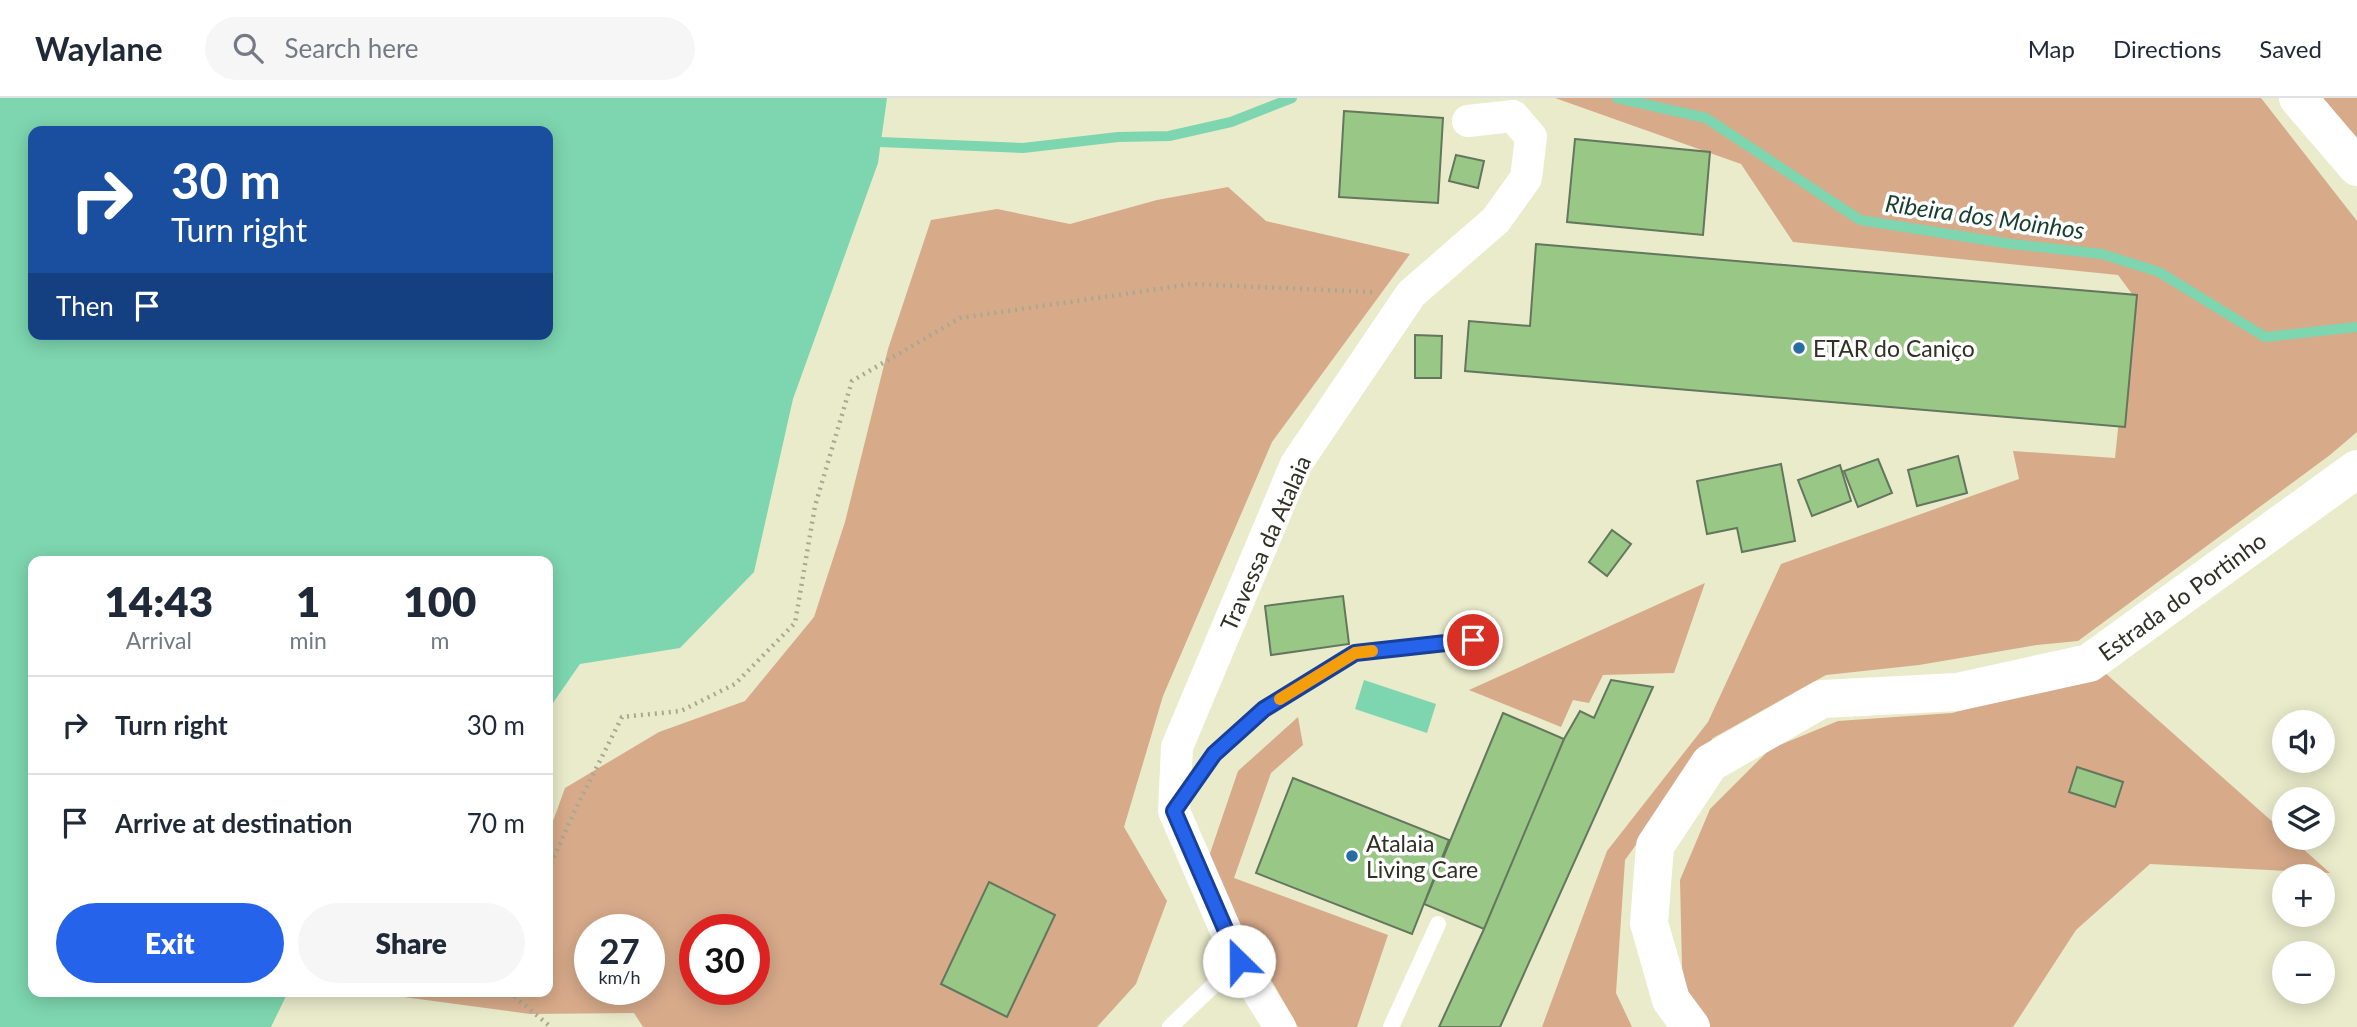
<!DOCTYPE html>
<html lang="en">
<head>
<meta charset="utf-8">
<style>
	:root { --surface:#fff; --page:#f6f6f7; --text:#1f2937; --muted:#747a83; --line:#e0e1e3; --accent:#2563eb }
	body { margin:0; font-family:Lato,sans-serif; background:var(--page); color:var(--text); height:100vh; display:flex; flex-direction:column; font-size:26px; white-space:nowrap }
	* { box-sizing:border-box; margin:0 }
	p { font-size:23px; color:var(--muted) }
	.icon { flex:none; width:38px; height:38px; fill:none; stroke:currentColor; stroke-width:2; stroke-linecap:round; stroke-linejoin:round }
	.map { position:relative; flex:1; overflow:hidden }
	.panel { position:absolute; left:28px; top:458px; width:525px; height:441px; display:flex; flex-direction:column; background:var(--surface); border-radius:14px; box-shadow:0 4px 18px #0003 }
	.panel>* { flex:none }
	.hud { position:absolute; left:28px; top:28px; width:525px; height:214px; border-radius:14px; box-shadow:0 4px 18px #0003; background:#1a4fa0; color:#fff; overflow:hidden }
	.fabs { position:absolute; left:2272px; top:612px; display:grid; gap:14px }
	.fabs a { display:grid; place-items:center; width:63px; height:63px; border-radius:50%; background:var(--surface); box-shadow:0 4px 18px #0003; font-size:35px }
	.speed { position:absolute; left:574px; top:816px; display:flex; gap:14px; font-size:35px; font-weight:700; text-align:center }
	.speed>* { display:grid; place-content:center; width:91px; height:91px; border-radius:50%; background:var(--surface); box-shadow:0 4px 18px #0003; line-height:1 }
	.speed small { font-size:18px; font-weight:400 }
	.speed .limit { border:10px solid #d22; background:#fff; color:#111 }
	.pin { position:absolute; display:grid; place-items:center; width:60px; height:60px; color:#fff; margin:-30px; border:4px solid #fff; border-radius:50%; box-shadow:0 2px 7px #0007 }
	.me { position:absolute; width:77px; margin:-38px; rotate:337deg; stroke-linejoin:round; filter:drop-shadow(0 0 5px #0008) }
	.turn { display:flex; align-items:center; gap:24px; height:147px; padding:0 28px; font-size:32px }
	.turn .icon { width:91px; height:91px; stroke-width:2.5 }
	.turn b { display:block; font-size:49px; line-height:60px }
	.then { display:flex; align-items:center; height:66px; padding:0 28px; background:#0003; gap:14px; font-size:26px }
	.eta { display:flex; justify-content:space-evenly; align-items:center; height:119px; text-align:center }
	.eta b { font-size:42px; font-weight:800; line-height:49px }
	.primary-button { display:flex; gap:14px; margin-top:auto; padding:14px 28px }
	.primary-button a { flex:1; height:80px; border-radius:42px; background:var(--accent); color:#fff; font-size:28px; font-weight:800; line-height:80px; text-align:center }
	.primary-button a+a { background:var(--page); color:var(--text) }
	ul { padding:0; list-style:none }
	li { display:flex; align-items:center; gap:21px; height:98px; padding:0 28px; border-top:2px solid var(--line) }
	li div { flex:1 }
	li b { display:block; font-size:26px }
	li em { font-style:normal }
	header { display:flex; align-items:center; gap:42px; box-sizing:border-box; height:98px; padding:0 35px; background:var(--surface); border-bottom:2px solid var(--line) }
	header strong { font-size:33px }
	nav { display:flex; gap:38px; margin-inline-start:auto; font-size:24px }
	.search { width:490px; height:63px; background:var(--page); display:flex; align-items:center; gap:18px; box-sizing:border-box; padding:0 24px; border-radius:38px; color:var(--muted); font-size:26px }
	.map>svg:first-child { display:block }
	.green { fill:#d7aa8a; fill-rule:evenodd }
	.water { fill:#7dd6af; fill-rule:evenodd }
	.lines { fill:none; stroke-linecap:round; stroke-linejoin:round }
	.stream { stroke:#7dd6af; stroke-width:10 }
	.building { fill:#98c786; stroke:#64765e; stroke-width:2 }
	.path { stroke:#a7a990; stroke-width:4.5; stroke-dasharray:2 5; stroke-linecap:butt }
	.lane { stroke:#fff; stroke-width:16 }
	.street { stroke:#fff; stroke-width:32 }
	.secondary { stroke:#fff; stroke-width:38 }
	.route-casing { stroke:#184099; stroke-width:18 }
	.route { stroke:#2563eb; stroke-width:12 }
	.slow { stroke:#f59e0b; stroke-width:12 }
	.poi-dot { fill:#276da2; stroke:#fff; stroke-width:2.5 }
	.labels { text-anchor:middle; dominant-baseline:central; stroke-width:7; stroke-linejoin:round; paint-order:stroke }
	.poi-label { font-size:23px; fill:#303024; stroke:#fff; text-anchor:start }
	.street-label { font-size:23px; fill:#303024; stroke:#fff }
	.water-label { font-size:24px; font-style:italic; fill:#173f2f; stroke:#fff }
</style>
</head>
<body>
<header>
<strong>Waylane</strong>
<div class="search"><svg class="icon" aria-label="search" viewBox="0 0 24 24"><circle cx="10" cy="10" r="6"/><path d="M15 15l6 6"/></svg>Search here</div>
<nav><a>Map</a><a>Directions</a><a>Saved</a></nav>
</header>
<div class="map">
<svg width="2357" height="929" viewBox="0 0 2357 929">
	<rect width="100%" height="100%" fill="#e9ebcb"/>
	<!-- green -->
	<path class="green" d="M1555,0H2261L2357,123V334L2330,357L2078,543L2037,547L1919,567L1826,577L1713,640L1625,762L1616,895L1632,929H1542L1607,753L1708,624L1781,466L2019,381L2013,353L2115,360L2132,196L2118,177L1793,144L1741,66Z
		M2323,0H2357V42Z
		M1228,89L1266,123L1410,156L1272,344L1163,598L1124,729L1167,803L1136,886L1097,929H643L634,915L530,916L396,898L399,894H548V737L565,690L659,634L745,603L814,519L845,424L888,251L931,122L997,111L1070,126L1157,102ZM590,831H649V891H590ZM695,831H754V891H695Z
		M1705,485L1674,575L1603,577L1589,605L1573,602L1561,629L1469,592Z
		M2104,574L2284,734V740H2291L2330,775L2150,766L2076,832L2013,929H1695L1682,869L1680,782L1710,711L1770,651L1838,623L1952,615Z
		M1298,619L1303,647L1271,675L1234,780L1388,837L1357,929H1298L1206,767L1238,673Z"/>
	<!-- water -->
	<path class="water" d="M0,0H887L878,65L793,301L754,474L680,550L580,566L548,612V464H33V894H288L271,929H0ZM33,33H548V236H33Z
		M1364,582L1436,606L1427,635L1355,611Z"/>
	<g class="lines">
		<!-- stream -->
		<path class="stream" d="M1617,0L1706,20L1860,122L2011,146L2102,156L2159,174L2265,239L2357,229
			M880,44L1023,50L1118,39L1169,38L1231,24L1292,0"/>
	</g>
	<!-- building -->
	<path class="building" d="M1344,13L1443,20L1438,105L1339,99Z
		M1575,41L1710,54L1703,137L1567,124Z
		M1456,57L1484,63L1478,90L1449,83Z
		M1536,146L2137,197L2125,329L1465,273L1469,223L1530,228Z
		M1415,237L1442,238L1441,280H1415Z
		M1958,358L1967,395L1917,408L1908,372Z
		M1878,361L1892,395L1858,409L1844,373Z
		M1781,366L1795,443L1742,454L1737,430L1707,436L1697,383Z
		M1840,367L1851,403L1812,418L1798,382Z
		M1612,432L1631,446L1607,478L1589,464Z
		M1343,498L1349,546L1271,557L1265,508Z
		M1611,582L1653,589L1500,929H1439L1484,831L1564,641L1580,613L1594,620Z
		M1503,615L1564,641L1484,831L1424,806Z
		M2077,669L2123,684L2115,709L2069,694Z
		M1293,680L1449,742L1412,836L1256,775Z
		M989,784L1055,817L1007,919L941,886Z"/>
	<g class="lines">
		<!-- path -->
		<path class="path" d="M548,772L576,710L622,619L681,613L735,586L795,525L815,408L852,283L960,220L1192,186L1372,194
			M509,894L551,929"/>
		<!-- lane -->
		<path class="lane" d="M1179,705L1214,656L1264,611L1355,555L1473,542
			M1170,929L1239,863
			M1391,929L1438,826"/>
		<!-- street -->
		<path class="street" d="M1280,929L1239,863L1174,713L1177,649L1296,366L1411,196L1496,122L1526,80L1531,39L1513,18L1468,23"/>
		<!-- secondary -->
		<path class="secondary" d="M2298,0L2357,69
			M1691,929L1671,902L1649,825L1655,748L1710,665L1822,601L1957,594L2089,565L2357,371"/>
	</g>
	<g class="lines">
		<defs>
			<path id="route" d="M1239,863L1174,713L1214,656L1264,611L1355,555L1473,542"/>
		</defs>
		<!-- route casing -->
		<use href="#route" class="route-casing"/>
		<!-- route -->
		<use href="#route" class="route"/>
		<!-- slow -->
		<path class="slow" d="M1280,601L1355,555L1372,553"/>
	</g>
	<!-- markers -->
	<g class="poi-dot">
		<circle cx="1799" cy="250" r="7"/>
		<circle cx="1352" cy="758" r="7"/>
	</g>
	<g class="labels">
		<!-- poi labels -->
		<g class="poi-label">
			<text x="1813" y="250">ETAR do Caniço</text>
			<text x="1366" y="745">Atalaia<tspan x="1366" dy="26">Living Care</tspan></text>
		</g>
		<!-- street labels -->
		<g class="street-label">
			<text transform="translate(1265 445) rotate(-66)">Travessa da Atalaia</text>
			<text transform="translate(2182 498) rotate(-36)">Estrada do Portinho</text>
		</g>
		<!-- water labels -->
		<g class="water-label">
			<text transform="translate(1985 118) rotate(8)">Ribeira dos Moinhos</text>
		</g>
	</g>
</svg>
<div class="fabs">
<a><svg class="icon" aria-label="sound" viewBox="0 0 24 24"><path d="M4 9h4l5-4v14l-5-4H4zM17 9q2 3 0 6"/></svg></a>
<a><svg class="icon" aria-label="layers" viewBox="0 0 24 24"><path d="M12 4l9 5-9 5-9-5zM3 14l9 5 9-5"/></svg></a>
<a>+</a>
<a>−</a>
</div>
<div class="speed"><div>27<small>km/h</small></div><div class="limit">30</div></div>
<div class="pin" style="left:1473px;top:542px;background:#d93025"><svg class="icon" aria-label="arrive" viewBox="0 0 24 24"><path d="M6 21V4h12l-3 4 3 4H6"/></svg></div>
<svg class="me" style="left:1239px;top:863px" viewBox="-20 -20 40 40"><circle r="19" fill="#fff"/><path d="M0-13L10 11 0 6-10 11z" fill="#2563eb"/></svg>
<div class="hud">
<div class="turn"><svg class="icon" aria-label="right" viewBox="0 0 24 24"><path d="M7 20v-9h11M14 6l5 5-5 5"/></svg><div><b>30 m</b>Turn right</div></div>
<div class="then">Then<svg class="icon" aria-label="arrive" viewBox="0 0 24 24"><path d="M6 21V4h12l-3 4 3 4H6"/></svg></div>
</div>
<section class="panel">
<div class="eta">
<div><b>14:43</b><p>Arrival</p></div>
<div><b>1</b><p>min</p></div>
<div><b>100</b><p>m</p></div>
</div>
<ul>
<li><svg class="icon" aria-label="right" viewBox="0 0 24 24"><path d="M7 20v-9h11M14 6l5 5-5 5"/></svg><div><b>Turn right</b></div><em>30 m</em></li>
<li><svg class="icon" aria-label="arrive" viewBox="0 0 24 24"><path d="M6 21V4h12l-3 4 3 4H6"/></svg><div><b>Arrive at destination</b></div><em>70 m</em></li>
</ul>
<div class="primary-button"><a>Exit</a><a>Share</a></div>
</section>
</div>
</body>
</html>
